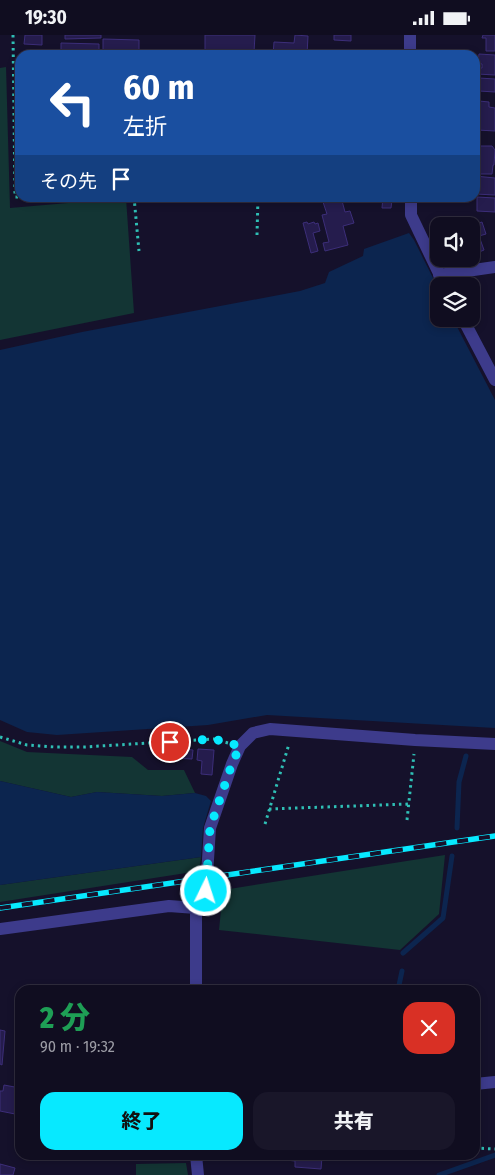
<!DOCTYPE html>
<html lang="ja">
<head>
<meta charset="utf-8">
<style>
	:root { --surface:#100d20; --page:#191629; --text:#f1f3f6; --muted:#9c9ca5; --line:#302d3e; --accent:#07e9ff }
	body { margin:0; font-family:"Fira Sans Condensed","Noto Sans JP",sans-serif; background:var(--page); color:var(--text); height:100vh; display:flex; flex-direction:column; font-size:19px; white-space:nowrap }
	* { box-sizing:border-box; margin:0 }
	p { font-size:16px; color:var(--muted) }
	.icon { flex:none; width:28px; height:28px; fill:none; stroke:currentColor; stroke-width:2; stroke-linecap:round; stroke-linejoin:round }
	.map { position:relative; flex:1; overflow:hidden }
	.drawer { position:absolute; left:15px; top:950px; width:465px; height:175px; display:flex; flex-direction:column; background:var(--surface); border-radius:15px; box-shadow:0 2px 8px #0003,0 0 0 1px var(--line) }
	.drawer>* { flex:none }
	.hud { position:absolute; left:15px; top:15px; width:465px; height:152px; border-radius:15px; box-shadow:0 2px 8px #0003,0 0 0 1px var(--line); background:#1a4fa0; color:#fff; overflow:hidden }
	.buttons { position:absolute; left:430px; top:182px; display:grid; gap:10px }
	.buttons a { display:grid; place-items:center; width:50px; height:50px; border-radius:10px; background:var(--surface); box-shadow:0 2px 8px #0003,0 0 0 1px var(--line); font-size:25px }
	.pin { position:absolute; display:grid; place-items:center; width:42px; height:42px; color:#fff; margin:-21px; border:2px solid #fff; border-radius:50%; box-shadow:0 1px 5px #0007 }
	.me { position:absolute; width:55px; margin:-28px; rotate:4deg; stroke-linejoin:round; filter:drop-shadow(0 0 4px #0008) }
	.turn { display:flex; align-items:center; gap:18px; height:105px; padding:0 25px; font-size:22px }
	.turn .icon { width:65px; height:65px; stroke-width:2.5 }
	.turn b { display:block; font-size:35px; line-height:42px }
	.then { display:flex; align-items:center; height:48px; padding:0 25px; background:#0003; gap:10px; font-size:19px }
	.round { display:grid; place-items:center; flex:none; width:52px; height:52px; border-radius:15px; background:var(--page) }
	.summary { display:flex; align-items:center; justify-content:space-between; height:85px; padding:0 25px }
	h1 { font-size:30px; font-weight:800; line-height:38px; color:#1e9e55 }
	.primary-button { display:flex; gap:10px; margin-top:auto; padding:10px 25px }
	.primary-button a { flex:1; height:58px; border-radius:15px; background:var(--accent); color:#111; font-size:20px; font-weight:800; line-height:58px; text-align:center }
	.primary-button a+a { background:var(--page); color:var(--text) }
	.status { display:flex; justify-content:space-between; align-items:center; height:35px; padding:0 25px; background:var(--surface); direction:ltr }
	.status svg { height:14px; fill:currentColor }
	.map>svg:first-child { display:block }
	.green { fill:#133534 }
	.water { fill:#0c254f }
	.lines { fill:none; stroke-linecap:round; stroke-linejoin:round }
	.stream { stroke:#0c254f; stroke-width:5 }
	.building { fill:#251c4d; stroke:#3c2e79 }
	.path { stroke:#2fbfb5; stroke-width:3; stroke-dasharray:2.5 4; stroke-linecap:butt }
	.minor { stroke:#3d3b8b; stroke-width:12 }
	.rail-casing { stroke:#07e9ff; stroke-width:5.5 }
	.rail { stroke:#15112b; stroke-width:4; stroke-dasharray:11; stroke-linecap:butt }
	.route { stroke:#07e9ff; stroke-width:9; stroke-dasharray:0 16.2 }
</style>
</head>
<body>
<div class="status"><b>19:30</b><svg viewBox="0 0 49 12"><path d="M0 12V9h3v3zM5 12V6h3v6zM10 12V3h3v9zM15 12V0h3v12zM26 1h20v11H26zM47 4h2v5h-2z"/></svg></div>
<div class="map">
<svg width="495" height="1140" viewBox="0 0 495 1140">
	<rect width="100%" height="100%" fill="#15112b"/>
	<!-- green -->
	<path class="green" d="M6,32L10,173L126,163L134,278L0,305V33Z
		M0,706L27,717L132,722L148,735H184L195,758L162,761L97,757L71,762L0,746Z
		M445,820L439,879L400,915L219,895L223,855Z
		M201,822L199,836L0,867V850Z
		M186,1128L188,1140H136V1129Z"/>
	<!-- water -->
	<path class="water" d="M409,198L414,205L439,255V284H453L495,365V693L267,680L208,690L57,700L27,697L0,685V315L82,297L300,256L325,248L329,237L363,221L364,214Z
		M0,746L71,762L97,757L162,761L195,758L206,761L211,766L203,793L201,822L0,850Z"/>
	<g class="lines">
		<!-- stream -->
		<path class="stream" d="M457,793L459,747L466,721
			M403,918L443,883L452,821
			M398,955L402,936
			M439,1140L495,1120"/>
	</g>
	<!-- building -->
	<path class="building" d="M25,0H42V10L24,9Z
		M65,0H101V3L65,4Z
		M205,0H255L254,17L205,16Z
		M295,0L308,1L307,20H273L274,7L294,8Z
		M334,0H351V6L334,5Z
		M483,0H495V16H486V3H482Z
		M103,4L139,5V20H103Z
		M61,8L99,9V20H61Z
		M479,19L495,20V40L477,39V33H482V29L478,28Z
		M479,43L495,44V57L479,56Z
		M479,66L489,67V72L495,73V96L477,95Z
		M476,111H492L495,115L494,130H493L492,139H475Z
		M475,141L495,143V160L475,159Z
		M338,162H341L345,177L350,176L354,188L343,191L348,210L325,216L323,208L329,207L322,180L327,179L323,167Z
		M383,162H399V165H392L391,173H382Z
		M477,162L495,163V177L477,176Z
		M307,187L308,189L314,187L315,189L318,188L320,196L313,198L318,216L311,218L303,188Z
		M482,187L486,199L479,201L484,215L472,220L471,191Z
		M175,713L193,715L192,724L174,723Z
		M198,714L214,715L212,740L201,739L202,726L197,725Z
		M0,995L5,996L2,1030L0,1029Z
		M4,1050L20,1053V1080L0,1076V1056H3Z
		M287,1120H311L322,1122L321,1134L295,1132V1126L286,1125Z
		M0,1129L15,1133L13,1140H0Z"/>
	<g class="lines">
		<!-- path -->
		<path class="path" d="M13,0L15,162H20
			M134,162L139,216
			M257,200L258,162
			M0,702L27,710L55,712H84L214,704L228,708
			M269,774L409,769
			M407,785L414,719
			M265,789L289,709
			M475,1113L495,1114"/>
		<!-- minor -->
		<path class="minor" d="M410,0V20
			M411,162V180L445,251
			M439,240L495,232
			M463,284L495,345
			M0,894L169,871L196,873
			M196,955V873L206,856L210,793L232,729L240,711L253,698L270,694L415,705L495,709
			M475,1049L495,1047
			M196,1120L198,1140"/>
		<defs>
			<path id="rail" d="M0,873L495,801"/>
		</defs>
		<!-- rail casing -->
		<use href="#rail" class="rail-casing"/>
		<!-- rail -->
		<use href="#rail" class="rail"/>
	</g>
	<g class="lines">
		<!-- route -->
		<path class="route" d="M170,707L214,704L240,711L232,729L210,793L206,856"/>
	</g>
</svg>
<div class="buttons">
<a><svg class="icon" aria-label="sound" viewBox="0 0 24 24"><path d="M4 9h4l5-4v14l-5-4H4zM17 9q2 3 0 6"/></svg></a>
<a><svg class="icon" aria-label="layers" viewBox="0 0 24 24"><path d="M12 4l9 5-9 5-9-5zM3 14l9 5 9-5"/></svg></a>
</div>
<div class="pin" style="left:170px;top:707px;background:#d93025"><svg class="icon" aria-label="arrive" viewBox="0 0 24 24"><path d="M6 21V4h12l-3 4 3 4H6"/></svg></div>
<svg class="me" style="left:206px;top:856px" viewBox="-20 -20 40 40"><circle r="17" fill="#07e9ff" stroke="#fff" stroke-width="3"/><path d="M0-11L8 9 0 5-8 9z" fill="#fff"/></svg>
<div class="hud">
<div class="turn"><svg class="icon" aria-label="left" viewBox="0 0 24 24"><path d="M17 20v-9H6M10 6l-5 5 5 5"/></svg><div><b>60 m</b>左折</div></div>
<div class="then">その先<svg class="icon" aria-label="arrive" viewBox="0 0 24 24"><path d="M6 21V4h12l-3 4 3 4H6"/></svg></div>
</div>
<section class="drawer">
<div class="summary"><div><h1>2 分</h1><p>90 m · 19:32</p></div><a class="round" style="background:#d93025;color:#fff"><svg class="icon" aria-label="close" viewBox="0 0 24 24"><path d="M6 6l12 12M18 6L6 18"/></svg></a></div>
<div class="primary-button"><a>終了</a><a>共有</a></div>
</section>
</div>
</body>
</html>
